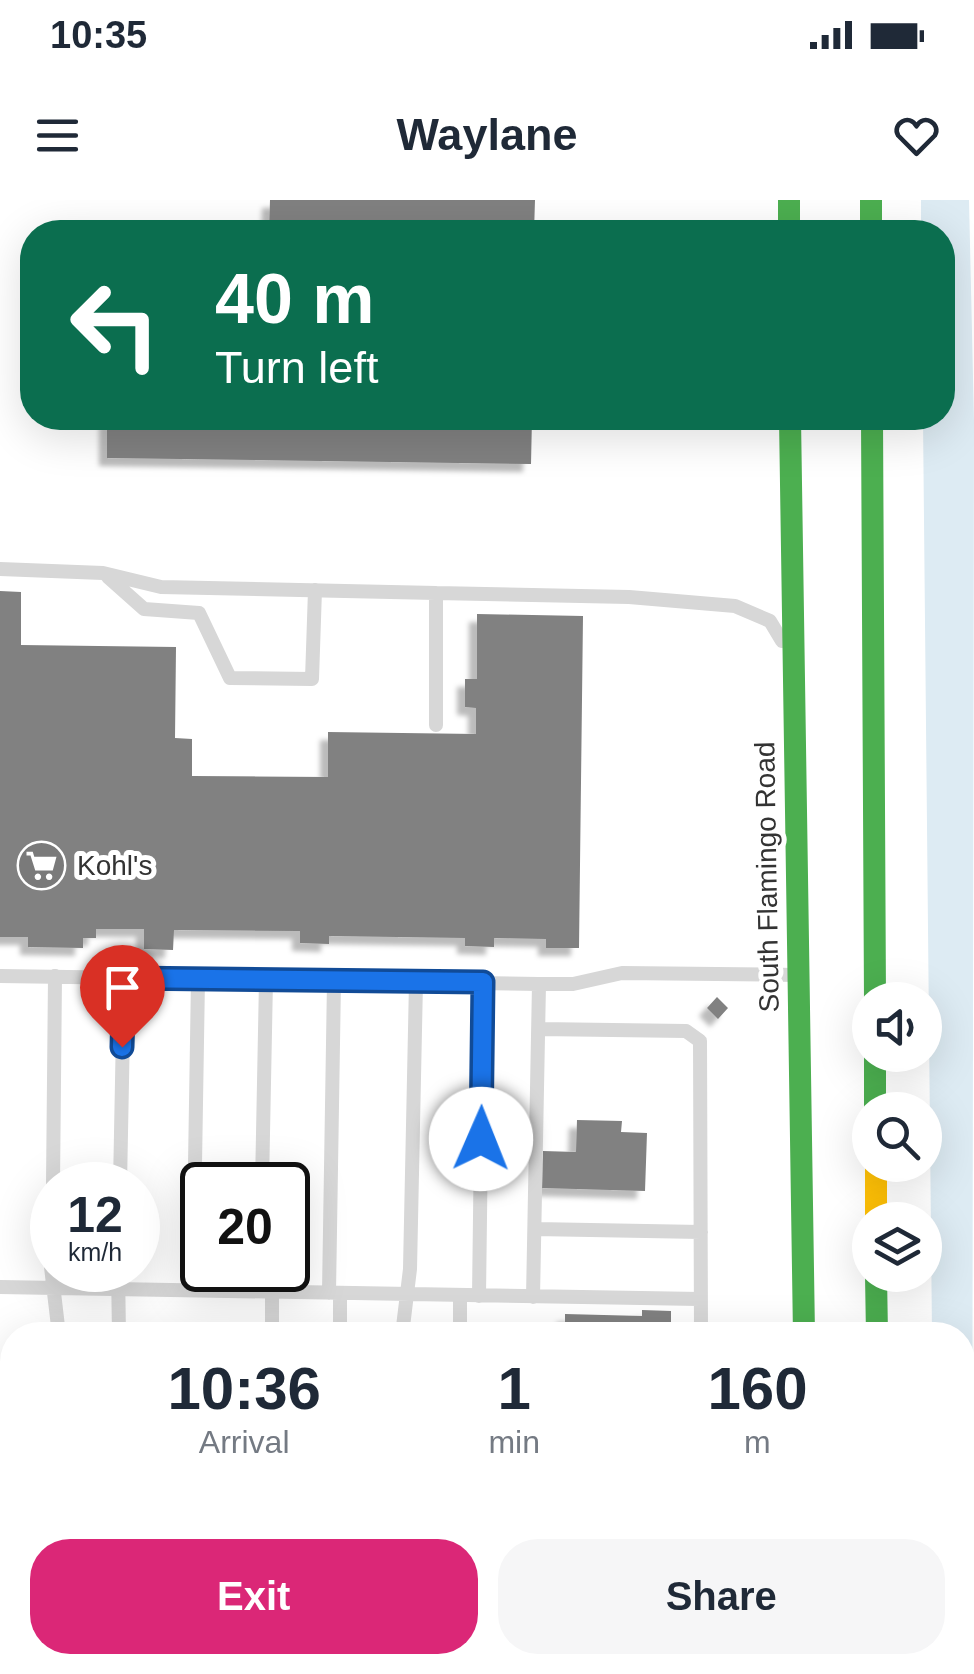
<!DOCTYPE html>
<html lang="en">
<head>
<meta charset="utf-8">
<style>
	:root { --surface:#fff; --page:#f6f6f7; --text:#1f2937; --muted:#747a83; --accent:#db2777 }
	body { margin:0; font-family:Helvetica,sans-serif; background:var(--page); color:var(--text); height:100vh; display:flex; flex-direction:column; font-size:38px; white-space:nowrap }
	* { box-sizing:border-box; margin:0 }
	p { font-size:32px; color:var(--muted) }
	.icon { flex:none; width:55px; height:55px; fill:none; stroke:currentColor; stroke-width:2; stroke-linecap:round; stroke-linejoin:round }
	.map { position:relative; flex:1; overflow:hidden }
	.sheet { position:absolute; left:0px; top:1122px; width:975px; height:352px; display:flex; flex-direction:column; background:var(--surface); border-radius:40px 40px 0 0; box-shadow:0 10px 40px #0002 }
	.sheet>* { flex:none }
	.banner { position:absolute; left:20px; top:20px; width:935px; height:210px; border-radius:40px; box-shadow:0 10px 40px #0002; background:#0b6e4f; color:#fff; overflow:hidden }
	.buttons { position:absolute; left:852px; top:782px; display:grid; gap:20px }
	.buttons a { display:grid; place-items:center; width:90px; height:90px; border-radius:50%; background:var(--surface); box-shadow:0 10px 40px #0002; font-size:50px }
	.speed { position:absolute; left:30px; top:962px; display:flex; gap:20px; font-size:50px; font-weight:700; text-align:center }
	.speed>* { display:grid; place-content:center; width:130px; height:130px; border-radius:50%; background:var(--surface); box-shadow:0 10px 40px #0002; line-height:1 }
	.speed small { font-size:25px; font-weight:400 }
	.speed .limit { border:5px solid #111; border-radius:15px; background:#fff; color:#111 }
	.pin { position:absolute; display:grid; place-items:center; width:85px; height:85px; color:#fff; margin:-102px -42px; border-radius:50% 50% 50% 0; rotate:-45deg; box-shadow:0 0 10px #0007 }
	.pin .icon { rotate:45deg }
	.me { position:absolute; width:110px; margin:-55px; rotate:1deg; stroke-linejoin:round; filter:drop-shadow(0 0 8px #0008) }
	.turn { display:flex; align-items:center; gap:35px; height:210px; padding:0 30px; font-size:45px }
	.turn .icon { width:130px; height:130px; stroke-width:2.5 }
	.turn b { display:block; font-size:70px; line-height:85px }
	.eta { display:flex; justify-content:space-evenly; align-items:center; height:170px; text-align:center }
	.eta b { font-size:60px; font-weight:700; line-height:70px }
	.cta { display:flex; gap:20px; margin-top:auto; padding:20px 30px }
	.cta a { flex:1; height:115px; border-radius:40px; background:var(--accent); color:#fff; font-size:40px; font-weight:700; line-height:115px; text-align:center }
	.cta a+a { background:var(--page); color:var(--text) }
	.status { display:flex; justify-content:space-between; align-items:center; height:70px; padding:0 50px; background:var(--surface); direction:ltr }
	.status svg { height:28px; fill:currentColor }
	header { display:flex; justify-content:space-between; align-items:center; height:130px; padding:0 30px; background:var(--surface); font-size:45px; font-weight:700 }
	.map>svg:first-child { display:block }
	.water { fill:#ddebf3 }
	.building { fill:#818181; filter:url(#shadow) }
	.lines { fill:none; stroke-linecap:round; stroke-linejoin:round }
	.lane { stroke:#d7d7d7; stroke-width:14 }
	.fast { stroke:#4caf50; stroke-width:22 }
	.slow { stroke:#ffc107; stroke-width:22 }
	.route-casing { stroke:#114b97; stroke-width:25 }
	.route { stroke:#1a73e8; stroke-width:18 }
	.labels { text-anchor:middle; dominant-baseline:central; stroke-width:10; stroke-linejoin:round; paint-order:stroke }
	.poi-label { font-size:28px; fill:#333; stroke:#fff; text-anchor:start }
	.street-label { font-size:28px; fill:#333; stroke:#fff }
</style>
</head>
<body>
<div class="status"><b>10:35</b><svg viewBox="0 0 49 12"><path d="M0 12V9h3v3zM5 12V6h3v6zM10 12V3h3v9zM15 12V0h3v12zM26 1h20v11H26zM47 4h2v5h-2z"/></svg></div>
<header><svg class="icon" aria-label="menu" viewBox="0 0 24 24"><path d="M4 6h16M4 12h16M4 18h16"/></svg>Waylane<svg class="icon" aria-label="heart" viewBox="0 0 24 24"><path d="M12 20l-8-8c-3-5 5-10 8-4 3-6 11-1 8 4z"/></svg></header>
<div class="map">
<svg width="974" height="1474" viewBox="0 0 974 1474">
	<defs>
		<filter id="shadow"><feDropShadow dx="-8" dy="8" stdDeviation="2.5" flood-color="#0004"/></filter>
	</defs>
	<rect width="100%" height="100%" fill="#fff"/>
	<!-- water -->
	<path class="water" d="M921,0H969L974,221L972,1443H962V1135H932L923,218H942V32H921Z"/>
	<!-- building -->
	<path class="building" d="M270,0H535L534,32H269Z
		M107,218H532L531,264L107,258Z
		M0,391L21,392V445L176,447L175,538L192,539V576L328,577V532L476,534V508L465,507V479H477V414L583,416L579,748H546V739L494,738V747L465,746V738L329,736V744L300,743V731L174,730L173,750L144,749V729H96V738H83V748L28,747V737H0Z
		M717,797L728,808L718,819L707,808Z
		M577,920L622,921L621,932L647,933L645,991L542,988L543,951L576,952Z
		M642,1110L671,1111V1135H565V1114L642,1116Z"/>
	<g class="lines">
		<!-- lane -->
		<path class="lane" d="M0,369L103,373L161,387L436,393
			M108,377L144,409L199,413L230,478L312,479L315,390
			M436,525V393L629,397L735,406L770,421L782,441
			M0,776L539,784H573L622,773L798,775
			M539,829L686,831L700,841L701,1135
			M53,985L55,776
			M120,985L124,778
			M262,985L266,780
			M52,1001L51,1067L59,1135
			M535,1029L701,1032
			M118,1070L119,1135
			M0,1087L700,1099
			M193,1089L198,779
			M329,1093L334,781
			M479,1096L483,783
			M533,1097L539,784
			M272,1135V1090
			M340,1135V1094
			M402,1135L410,1069L416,782
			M460,1135V1096
			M0,1261L7,1474
			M396,1474V1462"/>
		<!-- fast -->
		<path class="fast" d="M789,0V32
			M871,0V32
			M790,218L804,1135
			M872,218L875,800
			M875,855V910
			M876,1075L877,1135
			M0,1446L12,1447
			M135,1462L239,1474
			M808,1462L809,1474"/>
		<!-- slow -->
		<path class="slow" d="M876,965V1020
			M878,1462V1474"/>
	</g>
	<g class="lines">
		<defs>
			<path id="route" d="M122,847L124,778L483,782L481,939"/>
		</defs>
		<!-- route casing -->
		<use href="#route" class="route-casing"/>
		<!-- route -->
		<use href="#route" class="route"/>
	</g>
	<!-- icons -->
	<defs>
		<symbol id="supermarket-disc" viewBox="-11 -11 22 22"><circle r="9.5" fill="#7a7a7a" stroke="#fff"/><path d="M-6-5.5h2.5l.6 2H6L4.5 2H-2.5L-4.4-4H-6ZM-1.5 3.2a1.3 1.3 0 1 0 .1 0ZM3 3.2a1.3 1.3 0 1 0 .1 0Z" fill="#fff"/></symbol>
	</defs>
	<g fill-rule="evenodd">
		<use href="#supermarket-disc" x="14" y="638" width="55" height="55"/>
	</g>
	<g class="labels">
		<!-- poi labels -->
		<g class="poi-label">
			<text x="77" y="665">Kohl's</text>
		</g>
		<!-- street labels -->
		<g class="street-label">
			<text transform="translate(767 677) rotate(-91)">South Flamingo Road</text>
		</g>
	</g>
</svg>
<div class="buttons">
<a><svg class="icon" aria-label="sound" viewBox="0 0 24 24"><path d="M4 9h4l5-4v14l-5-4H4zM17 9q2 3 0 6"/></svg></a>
<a><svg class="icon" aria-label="search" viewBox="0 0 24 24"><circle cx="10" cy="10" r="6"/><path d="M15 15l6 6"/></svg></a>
<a><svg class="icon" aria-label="layers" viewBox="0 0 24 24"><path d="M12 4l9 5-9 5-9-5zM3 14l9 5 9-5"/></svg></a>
</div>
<div class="speed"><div>12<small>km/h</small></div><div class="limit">20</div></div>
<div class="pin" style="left:122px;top:847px;background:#d93025"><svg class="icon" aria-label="arrive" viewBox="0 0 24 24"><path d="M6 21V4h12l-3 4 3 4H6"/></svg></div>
<svg class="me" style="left:481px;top:939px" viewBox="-20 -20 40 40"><circle r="19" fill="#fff"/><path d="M0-13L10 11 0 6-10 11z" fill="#1a73e8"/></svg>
<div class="banner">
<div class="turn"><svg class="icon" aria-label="left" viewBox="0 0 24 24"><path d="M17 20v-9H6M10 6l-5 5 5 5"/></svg><div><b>40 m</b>Turn left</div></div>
</div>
<section class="sheet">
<div class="eta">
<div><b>10:36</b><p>Arrival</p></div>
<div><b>1</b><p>min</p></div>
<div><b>160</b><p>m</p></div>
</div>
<div class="cta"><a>Exit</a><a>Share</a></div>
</section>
</div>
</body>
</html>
